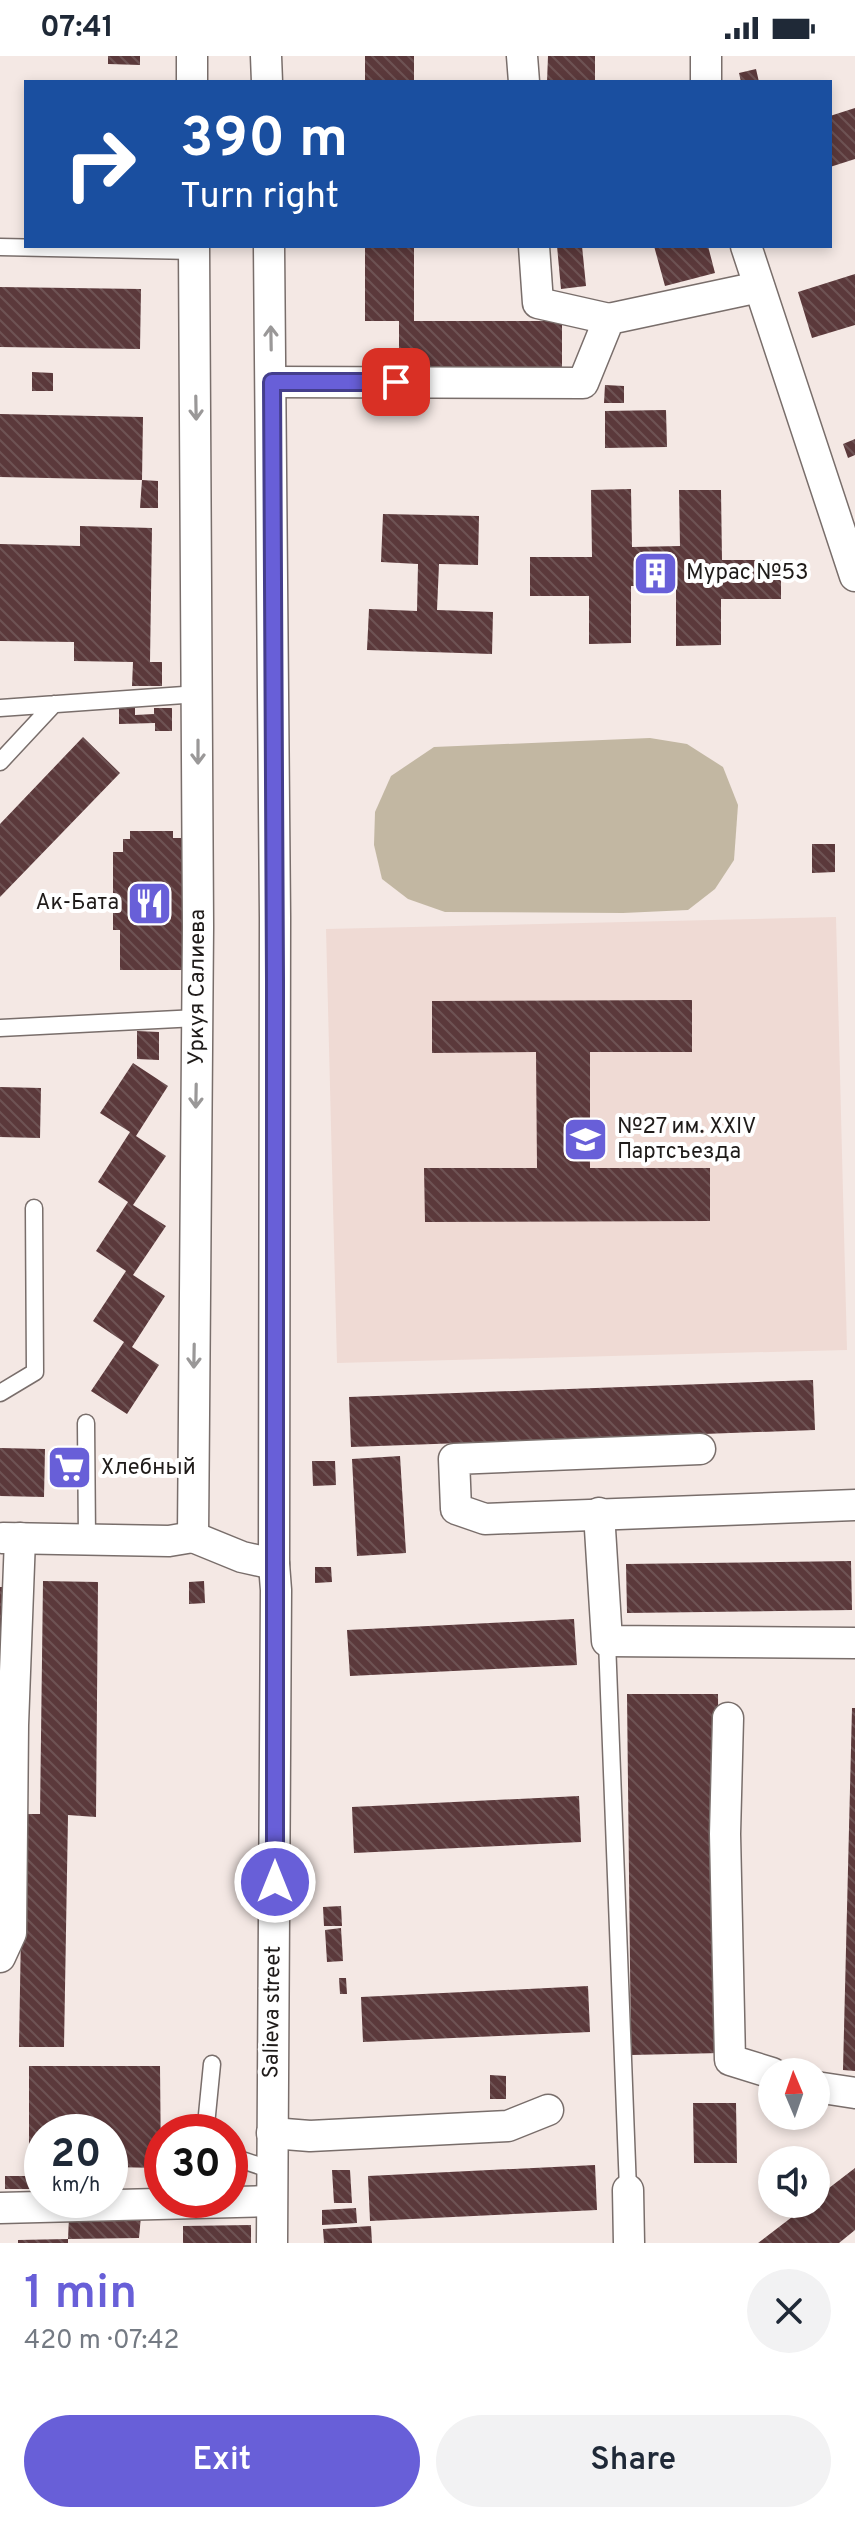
<!DOCTYPE html>
<html lang="en">
<head>
<meta charset="utf-8">
<style>
	:root { --surface:#fff; --page:#f2f2f3; --text:#1f2937; --muted:#747a83; --accent:#685fd8 }
	body { margin:0; font-family:Overpass,sans-serif; background:var(--page); color:var(--text); height:100vh; display:flex; flex-direction:column; font-size:30px; white-space:nowrap }
	* { box-sizing:border-box; margin:0 }
	p { font-size:26px; color:var(--muted) }
	.icon { flex:none; width:44px; height:44px; fill:none; stroke:currentColor; stroke-width:2; stroke-linecap:round; stroke-linejoin:round }
	.map { position:relative; height:2187px; overflow:hidden }
	.side { display:flex; flex-direction:column; background:var(--surface); flex:1 }
	.side>* { flex:none }
	.hud { position:absolute; left:24px; top:24px; width:808px; height:168px; border-radius:0px; box-shadow:0 4px 12px #0003; background:#1a4fa0; color:#fff; overflow:hidden }
	.needle { width:52px; rotate:358deg }
	.buttons { position:absolute; left:758px; top:2002px; display:grid; gap:16px }
	.buttons a { display:grid; place-items:center; width:72px; height:72px; border-radius:50%; background:var(--surface); box-shadow:0 4px 12px #0003; font-size:40px }
	.speed { position:absolute; left:24px; top:2058px; display:flex; gap:16px; font-size:40px; font-weight:700; text-align:center }
	.speed>* { display:grid; place-content:center; width:104px; height:104px; border-radius:50%; background:var(--surface); box-shadow:0 4px 12px #0003; line-height:1 }
	.speed small { font-size:20px; font-weight:400 }
	.speed .limit { border:12px solid #d22; background:#fff; color:#111 }
	.pin { position:absolute; display:grid; place-items:center; width:68px; height:68px; color:#fff; margin:-34px; border-radius:16px; box-shadow:0 4px 12px #0006 }
	.me { position:absolute; width:88px; margin:-44px; rotate:0deg; stroke-linejoin:round; filter:drop-shadow(0 0 6px #0008) }
	.turn { display:flex; align-items:center; gap:28px; height:168px; padding:0 24px; font-size:36px }
	.turn .icon { width:104px; height:104px; stroke-width:2.5 }
	.turn b { display:block; font-size:56px; line-height:68px }
	.round { display:grid; place-items:center; flex:none; width:84px; height:84px; border-radius:42px; background:var(--page) }
	.headline { display:flex; align-items:center; justify-content:space-between; height:136px; padding:0 24px }
	h1 { font-size:48px; font-weight:600; line-height:60px; color:var(--accent) }
	.primary-button { display:flex; gap:16px; margin-top:auto; padding:16px 24px }
	.primary-button a { flex:1; height:92px; border-radius:48px; background:var(--accent); color:#fff; font-size:32px; font-weight:600; line-height:92px; text-align:center }
	.primary-button a+a { background:var(--page); color:var(--text) }
	.status { display:flex; justify-content:space-between; align-items:center; height:56px; padding:0 40px; background:var(--surface); direction:ltr }
	.status svg { height:22px; fill:currentColor }
	.map>svg:first-child { display:block }
	.built { fill:#efdad4 }
	.pitch { fill:#c2b7a2 }
	.building { fill:url(#building-back-hatch) }
	.lines { fill:none; stroke-linecap:round; stroke-linejoin:round }
	.lane-casing { stroke:#796e6b; stroke-width:19 }
	.street-casing { stroke:#796e6b; stroke-width:33 }
	.lane { stroke:#fff; stroke-width:16 }
	.street { stroke:#fff; stroke-width:30 }
	.oneway { stroke:#9a9898 }
	.route-casing { stroke:#443e8c; stroke-width:20 }
	.route { stroke:#685fd8; stroke-width:14 }
	.labels { text-anchor:middle; dominant-baseline:central; stroke-width:8; stroke-linejoin:round; paint-order:stroke }
	.poi-label { font-size:22px; fill:#1f1b19; stroke:#fff; text-anchor:start }
	.street-label { font-size:22px; fill:#1f1b19; stroke:#fff }
</style>
</head>
<body>
<div class="status"><b>07:41</b><svg viewBox="0 0 49 12"><path d="M0 12V9h3v3zM5 12V6h3v6zM10 12V3h3v9zM15 12V0h3v12zM26 1h20v11H26zM47 4h2v5h-2z"/></svg></div>
<div class="map">
<svg width="855" height="2187" viewBox="0 0 855 2187">
	<defs>
		<pattern id="building-back-hatch" width="6" height="6" patternUnits="userSpaceOnUse" patternTransform="scale(2)"><rect width="6" height="6" fill="#5b393b"/><path d="M-1 5l2 2M0 0l6 6M5-1l2 2" fill="none" stroke="#6e5354"/></pattern>
	</defs>
	<rect width="100%" height="100%" fill="#f4e8e4"/>
	<!-- built -->
	<path class="built" d="M836,861L847,1294L337,1307L326,873Z"/>
	<!-- pitch -->
	<path class="pitch" d="M650,682L687,688L723,711L738,749L734,804L715,833L688,854L623,857L445,856L408,843L382,823L374,789L375,756L391,720L434,691Z"/>
	<!-- building -->
	<path class="building" d="M108,0H140V9L108,8Z
		M365,0H414V26H365Z
		M548,0H595V26H547Z
		M756,13L759,26H741L739,17Z
		M855,52V103L830,111V60Z
		M365,190H414V265H562V319H399V265H365Z
		M557,190H582L586,230L561,233Z
		M654,190H708L715,217L665,230Z
		M855,218V269L812,282L798,236Z
		M0,231L141,233L140,293L0,291Z
		M32,316L53,317V335H32Z
		M605,329L624,330V347H604Z
		M666,354L667,391L605,392V355Z
		M0,358L143,361L142,424L0,421Z
		M855,383V399L848,402L843,388Z
		M142,424L158,425V452H140Z
		M631,433L632,491L680,490L679,434H721L722,504H781V543H721V589L676,590V530H631V587L589,588V540H530V501H592L591,434Z
		M383,458L479,460L478,509L439,508L437,554L493,556L492,598L367,594L369,553L417,555L418,508L381,506Z
		M80,470L152,472L150,606H162V630H132L133,606L74,605V586L0,585V488L80,490Z
		M119,648H135V659L154,658V652H172V675H155V667L119,668Z
		M83,681L120,717L0,841V768Z
		M130,775H173V782H185V914H120V874H113V796H123V783H130Z
		M812,788H835V816L812,817Z
		M692,944V996H590V1112H710V1165L425,1166L424,1112H537L536,996L432,997V945Z
		M137,975L159,976V1004L137,1003Z
		M133,1007L168,1030L136,1080L166,1100L133,1149L166,1170L133,1219L165,1240L132,1291L159,1309L127,1358L91,1335L124,1286L93,1265L126,1215L96,1195L128,1146L98,1126L130,1076L100,1057Z
		M0,1031L41,1032L40,1082L0,1081Z
		M813,1324L815,1374L351,1391L349,1341Z
		M0,1392L45,1393L44,1441L0,1440Z
		M400,1400L406,1497L357,1500L352,1403Z
		M312,1405H335L336,1429L313,1430Z
		M851,1505L852,1554L627,1557L626,1508Z
		M315,1511H331L332,1526L315,1527Z
		M43,1525L98,1526L96,1761L68,1759L64,1991H19L23,1758H40Z
		M204,1525L205,1547L189,1548V1526Z
		M0,1531H11L12,1578H0Z
		M574,1563L577,1609L350,1620L347,1574Z
		M627,1638H718L721,1997L631,1999Z
		M852,1652H855V2015L843,2014Z
		M579,1740L581,1786L354,1797L352,1751Z
		M341,1850L342,1870H324L323,1851Z
		M341,1872L343,1905L327,1906L325,1874Z
		M339,1922H346L347,1938H340Z
		M588,1930L590,1976L363,1986L361,1941Z
		M29,2010H160L161,2112L110,2111V2076H42V2125H31V2133H5V2120H25V2110H29Z
		M490,2019L506,2020V2043H490Z
		M693,2047H736L737,2107H694Z
		M595,2109L597,2154L370,2165L368,2120Z
		M855,2112V2174L839,2187H758L809,2148H816V2142Z
		M332,2114H350L352,2147H334Z
		M356,2152L357,2167L322,2169V2154Z
		M141,2160L139,2182L68,2183L69,2161Z
		M251,2169V2187H183V2170Z
		M371,2170L372,2187H324L323,2173Z
		M68,2183V2187H18V2184Z"/>
	<g class="lines">
		<defs>
			<path id="lane" d="M0,191L194,195
				M0,652L198,638
				M0,706L54,648
				M0,972L197,962
				M0,1337L35,1316L34,1152
				M86,1367L87,1483
				M607,1585L628,2134
				M209,2076L206,2069L212,2008
				M230,2100L272,2114"/>
			<g id="street">
				<path d="M192,0V26"/>
				<path d="M266,0L267,26"/>
				<path d="M522,0L524,26"/>
				<path d="M706,0V26"/>
				<path d="M269,190L275,862L274,1508L276,1534L272,2187"/>
				<path d="M534,190L538,247L609,263"/>
				<path d="M746,190L855,520"/>
				<path d="M272,326L583,327L609,263L759,231"/>
				<path d="M700,1393L454,1403L456,1453L485,1463L855,1449"/>
				<path d="M599,1457L607,1585L855,1587"/>
				<path id="s1" d="M193,1481L198,871L194,190"/>
				<path d="M193,1481L242,1501L274,1508"/>
				<path d="M3,1482L169,1485L193,1481"/>
				<path d="M728,1662L725,1778L730,2004L772,2017"/>
				<path d="M0,1901L11,1877L13,1669L20,1482"/>
				<path d="M816,2031L855,2037"/>
				<path d="M272,2077L310,2080L508,2070L548,2054"/>
				<path d="M628,2134L629,2187"/>
				<path d="M0,2152L271,2145"/>
			</g>
		</defs>
		<!-- lane casing -->
		<use href="#lane" class="lane-casing"/>
		<!-- street casing -->
		<use href="#street" class="street-casing"/>
		<!-- lane -->
		<use href="#lane" class="lane"/>
		<!-- street -->
		<use href="#street" class="street"/>
	</g>
	<!-- one-way arrows -->
	<defs><path id="oneway-shaft" d="M-6 0H5M1.5-3L5.5 0L1.5 3" fill="none" stroke-width="1.6" stroke-linecap="round" stroke-linejoin="round" transform="scale(2)"/></defs>
	<g class="oneway">
		<use href="#oneway-shaft" transform="translate(271 282) rotate(-91)"/>
		<use href="#oneway-shaft" transform="translate(196 352) rotate(89)"/>
		<use href="#oneway-shaft" transform="translate(198 696) rotate(90)"/>
		<use href="#oneway-shaft" transform="translate(196 1040) rotate(91)"/>
		<use href="#oneway-shaft" transform="translate(194 1300) rotate(91)"/>
	</g>
	<g class="lines">
		<defs>
			<path id="route" d="M275,1826V925L272,326H396"/>
		</defs>
		<!-- route casing -->
		<use href="#route" class="route-casing"/>
		<!-- route -->
		<use href="#route" class="route"/>
	</g>
	<!-- icons -->
	<defs>
		<symbol id="building-square" viewBox="-11 -11 22 22"><rect x="-9" y="-9" width="18" height="18" rx="4" fill="#685fd8" stroke="#fff"/><path d="M-4-6H4V6H1V3H-1V6H-4ZM-2.5-4.3h1.7v1.8h-1.7ZM.8-4.3h1.7v1.8H.8ZM-2.5-1h1.7V.8h-1.7ZM.8-1h1.7V.8H.8Z" fill="#fff"/></symbol>
		<symbol id="restaurant-square" viewBox="-11 -11 22 22"><rect x="-9" y="-9" width="18" height="18" rx="4" fill="#685fd8" stroke="#fff"/><path d="M-5-6h1v4h1v-4h1v4h1v-4h1v5L-1.5 .5V6h-2V.5L-5-1ZM5-6V6H3V1.5H1.5Q1.5-4 5-6Z" fill="#fff"/></symbol>
		<symbol id="school-square" viewBox="-11 -11 22 22"><rect x="-9" y="-9" width="18" height="18" rx="4" fill="#685fd8" stroke="#fff"/><path d="M0-5L7-2L0 1L-7-2ZM-4 1L0 2.5L4 1V4Q0 6-4 4Z" fill="#fff"/></symbol>
		<symbol id="supermarket-square" viewBox="-11 -11 22 22"><rect x="-9" y="-9" width="18" height="18" rx="4" fill="#685fd8" stroke="#fff"/><path d="M-6-5.5h2.5l.6 2H6L4.5 2H-2.5L-4.4-4H-6ZM-1.5 3.2a1.3 1.3 0 1 0 .1 0ZM3 3.2a1.3 1.3 0 1 0 .1 0Z" fill="#fff"/></symbol>
	</defs>
	<g fill-rule="evenodd">
		<use href="#building-square" x="630" y="492" width="51" height="51"/>
		<use href="#restaurant-square" x="124" y="822" width="51" height="51"/>
		<use href="#school-square" x="560" y="1058" width="51" height="51"/>
		<use href="#supermarket-square" x="44" y="1386" width="51" height="51"/>
	</g>
	<g class="labels">
		<!-- poi labels -->
		<g class="poi-label">
			<text x="686" y="517">Мурас №53</text>
			<text x="119" y="847" text-anchor="end">Ак-Бата</text>
			<text x="617" y="1071">№27 им. XXIV<tspan x="617" dy="25">Партсъезда</tspan></text>
			<text x="101" y="1412">Хлебный</text>
		</g>
		<!-- street labels -->
		<g class="street-label">
			<text stroke="none"><textPath href="#s1" startOffset="550">Уркуя Салиева</textPath></text>
			<text transform="translate(273 1956) rotate(-89)">Salieva street</text>
		</g>
	</g>
</svg>
<div class="buttons">
<a><svg class="needle" viewBox="-14 -14 28 28"><path d="M0-13l5 13h-10z" fill="#e53935"/><path d="M0 13l5-13h-10z" fill="#747a83"/></svg></a>
<a><svg class="icon" aria-label="sound" viewBox="0 0 24 24"><path d="M4 9h4l5-4v14l-5-4H4zM17 9q2 3 0 6"/></svg></a>
</div>
<div class="speed"><div>20<small>km/h</small></div><div class="limit">30</div></div>
<div class="pin" style="left:396px;top:326px;background:#d93025"><svg class="icon" aria-label="arrive" viewBox="0 0 24 24"><path d="M6 21V4h12l-3 4 3 4H6"/></svg></div>
<svg class="me" style="left:275px;top:1826px" viewBox="-20 -20 40 40"><circle r="17" fill="#685fd8" stroke="#fff" stroke-width="3"/><path d="M0-11L8 9 0 5-8 9z" fill="#fff"/></svg>
<div class="hud">
<div class="turn"><svg class="icon" aria-label="right" viewBox="0 0 24 24"><path d="M7 20v-9h11M14 6l5 5-5 5"/></svg><div><b>390 m</b>Turn right</div></div>
</div>
</div>
<section class="side">
<div class="headline"><div><h1>1 min</h1><p>420 m · 07:42</p></div><a class="round"><svg class="icon" aria-label="close" viewBox="0 0 24 24"><path d="M6 6l12 12M18 6L6 18"/></svg></a></div>
<div class="primary-button"><a>Exit</a><a>Share</a></div>
</section>
</body>
</html>
